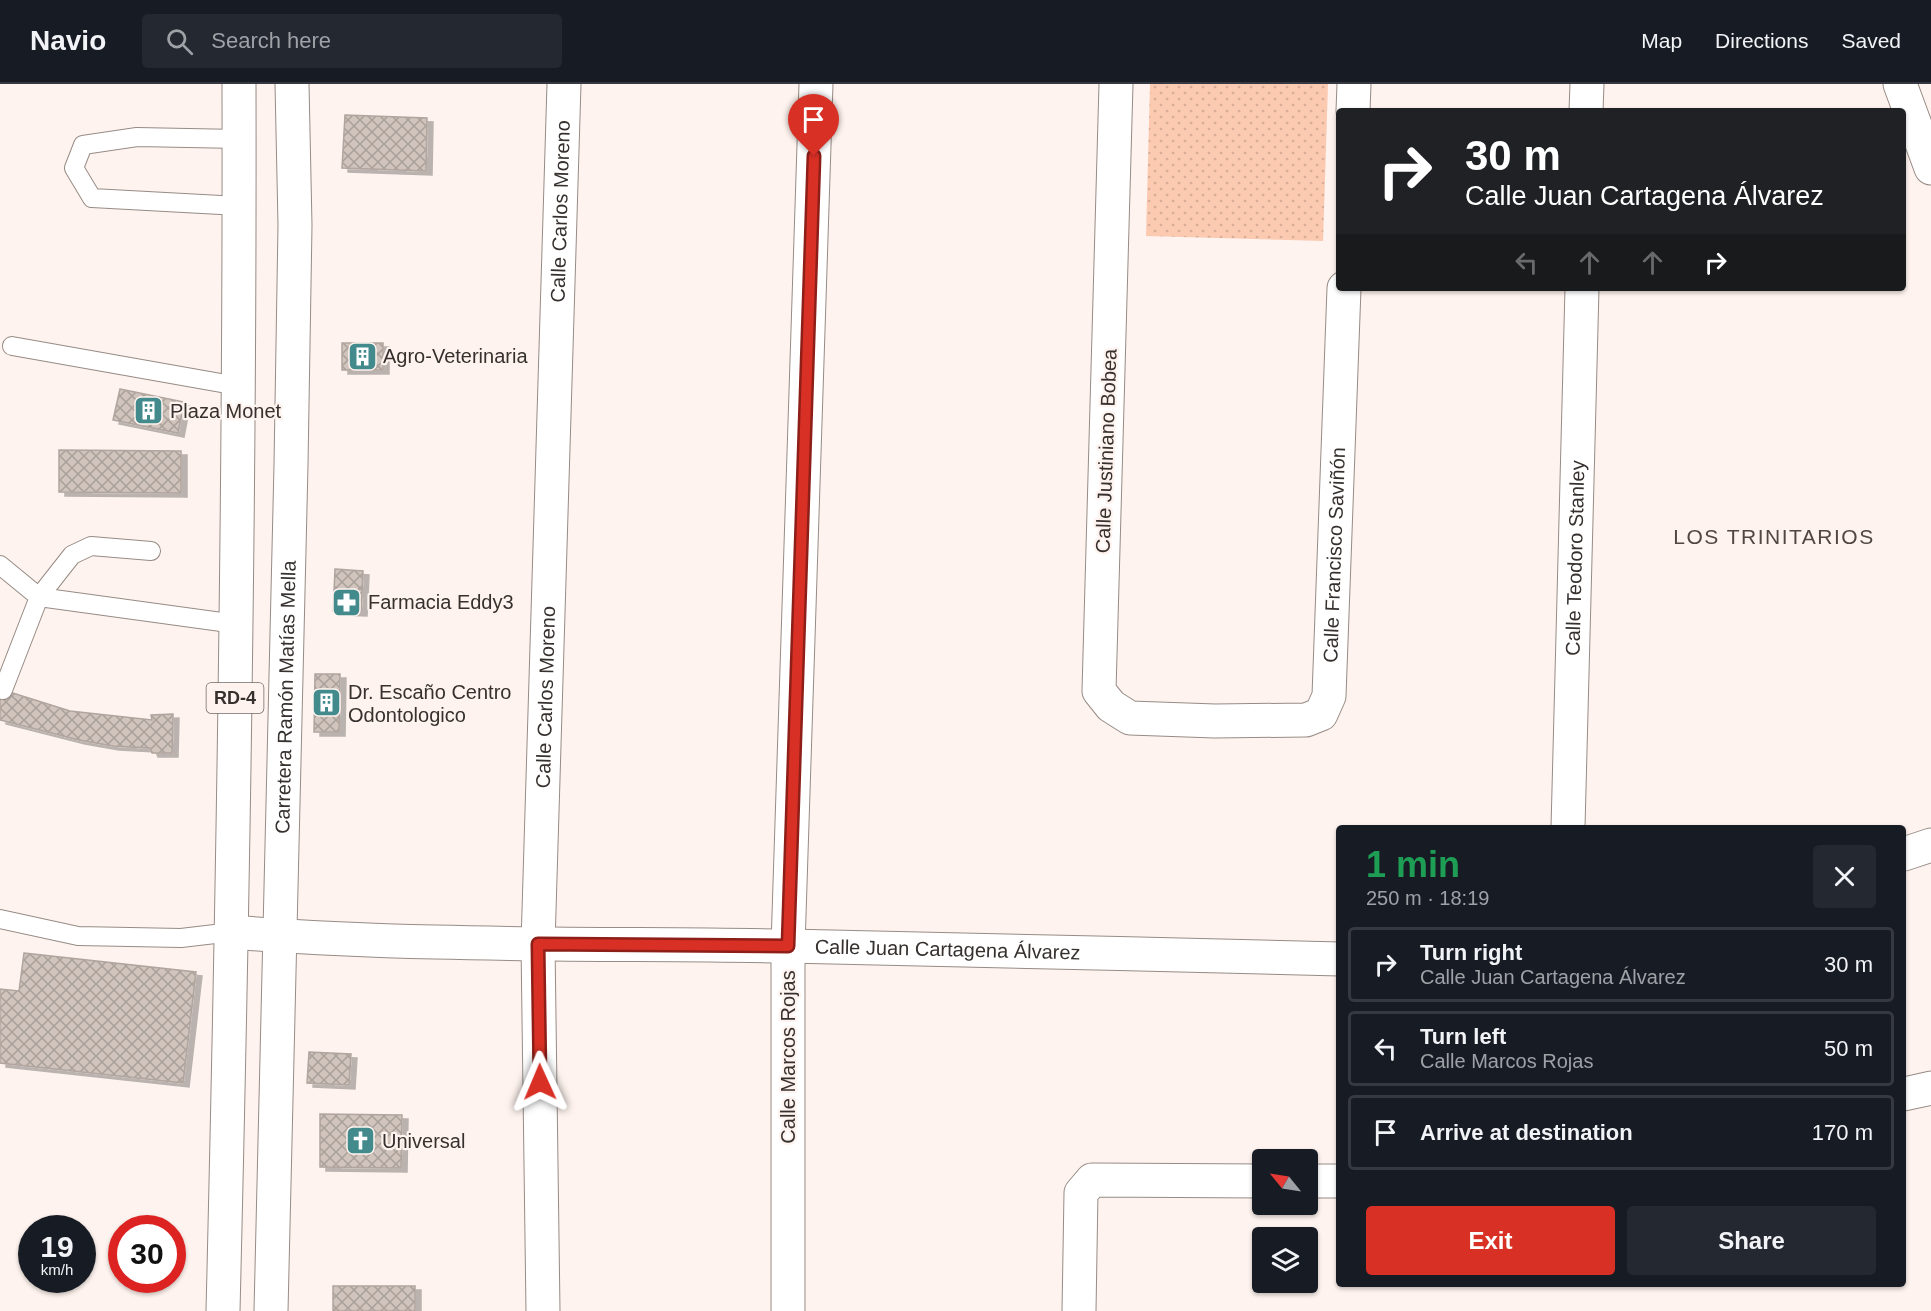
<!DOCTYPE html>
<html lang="en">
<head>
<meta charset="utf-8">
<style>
	:root { --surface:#171b24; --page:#242831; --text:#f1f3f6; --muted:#9ea1a6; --line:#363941; --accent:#d93025 }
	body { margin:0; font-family:Helvetica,sans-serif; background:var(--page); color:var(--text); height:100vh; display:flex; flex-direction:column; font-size:22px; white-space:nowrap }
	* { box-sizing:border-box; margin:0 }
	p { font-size:20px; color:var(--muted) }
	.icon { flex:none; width:33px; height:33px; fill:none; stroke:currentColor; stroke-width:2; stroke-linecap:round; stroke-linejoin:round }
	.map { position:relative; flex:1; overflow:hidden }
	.drawer { position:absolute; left:1336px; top:741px; width:570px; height:462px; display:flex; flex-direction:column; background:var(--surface); border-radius:6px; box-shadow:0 2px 4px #0004 }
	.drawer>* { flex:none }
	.banner { position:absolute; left:1336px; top:24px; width:570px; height:183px; border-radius:6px; box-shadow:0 2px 4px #0004; background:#202124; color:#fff; overflow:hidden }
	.needle { width:39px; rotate:300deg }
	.buttons { position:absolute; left:1252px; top:1065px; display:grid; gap:12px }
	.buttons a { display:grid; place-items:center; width:66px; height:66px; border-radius:6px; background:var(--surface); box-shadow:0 2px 4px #0004; font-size:30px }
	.speed { position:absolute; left:18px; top:1131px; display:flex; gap:12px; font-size:30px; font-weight:700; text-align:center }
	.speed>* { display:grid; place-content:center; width:78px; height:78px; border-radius:50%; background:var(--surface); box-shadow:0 2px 4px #0004; line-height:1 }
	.speed small { font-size:15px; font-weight:400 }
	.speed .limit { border:9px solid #d22; background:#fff; color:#111 }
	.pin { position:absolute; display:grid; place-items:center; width:51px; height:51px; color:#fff; margin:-62px -26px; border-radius:50% 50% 50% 0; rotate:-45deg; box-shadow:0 0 6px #0007 }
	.pin .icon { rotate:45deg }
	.me { position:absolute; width:66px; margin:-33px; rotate:359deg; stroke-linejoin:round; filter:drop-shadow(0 0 4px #0008) }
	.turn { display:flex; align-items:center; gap:21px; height:126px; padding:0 30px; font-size:27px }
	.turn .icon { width:78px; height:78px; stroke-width:2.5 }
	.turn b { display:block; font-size:42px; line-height:51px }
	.lanes { display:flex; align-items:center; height:57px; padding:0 30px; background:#0003; justify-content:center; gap:30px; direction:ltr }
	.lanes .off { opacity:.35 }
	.round { display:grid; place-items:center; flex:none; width:63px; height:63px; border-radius:6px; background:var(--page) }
	.overview { display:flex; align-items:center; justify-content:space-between; height:102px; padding:0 30px }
	h1 { font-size:36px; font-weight:600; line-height:45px; color:#1e9e55 }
	.action { display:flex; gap:12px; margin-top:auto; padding:12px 30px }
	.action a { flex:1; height:69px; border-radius:6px; background:var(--accent); color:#fff; font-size:24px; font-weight:600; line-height:69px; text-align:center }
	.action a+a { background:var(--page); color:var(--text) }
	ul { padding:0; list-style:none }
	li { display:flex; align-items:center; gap:18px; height:75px; margin:0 12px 9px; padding:0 18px; border:3px solid var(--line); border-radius:6px }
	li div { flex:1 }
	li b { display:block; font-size:22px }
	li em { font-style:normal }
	header { display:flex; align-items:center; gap:36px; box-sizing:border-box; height:84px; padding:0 30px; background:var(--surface); border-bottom:2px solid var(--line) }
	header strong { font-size:28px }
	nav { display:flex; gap:33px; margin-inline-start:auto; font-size:21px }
	.search { width:420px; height:54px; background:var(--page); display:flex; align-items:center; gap:15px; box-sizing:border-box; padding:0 21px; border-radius:6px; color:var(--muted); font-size:22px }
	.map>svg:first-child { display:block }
	.park { fill:url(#park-dots) }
	.building { fill:url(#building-cross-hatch); stroke:#b1a59f; stroke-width:1.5; filter:url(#shadow) }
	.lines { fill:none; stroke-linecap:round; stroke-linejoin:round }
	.lane-casing { stroke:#978b85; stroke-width:20 }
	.street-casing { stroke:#978b85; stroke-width:35 }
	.primary-casing { stroke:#978b85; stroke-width:35 }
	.lane { stroke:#fff; stroke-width:18 }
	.street { stroke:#fff; stroke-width:33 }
	.primary { stroke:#fff; stroke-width:33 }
	.route-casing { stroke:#8d1f18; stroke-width:15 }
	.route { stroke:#d93025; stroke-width:10 }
	.labels { text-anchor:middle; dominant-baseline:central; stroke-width:4.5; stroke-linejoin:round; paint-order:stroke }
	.shield { fill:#fef3ee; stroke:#726b68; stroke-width:1.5 }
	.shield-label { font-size:18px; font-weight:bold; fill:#36312e }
	.street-label { font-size:20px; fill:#36312e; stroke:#fef3ee }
	.poi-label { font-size:20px; fill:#36312e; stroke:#fef3ee; text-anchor:start }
	.neighbourhood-label { font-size:21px; letter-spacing:1.5px; fill:#514742; stroke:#fef3ee }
</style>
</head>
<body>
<header>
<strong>Navio</strong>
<div class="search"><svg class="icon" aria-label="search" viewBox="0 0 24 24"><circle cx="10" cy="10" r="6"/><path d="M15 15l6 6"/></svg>Search here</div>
<nav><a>Map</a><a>Directions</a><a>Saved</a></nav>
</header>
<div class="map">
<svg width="1931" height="1227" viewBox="0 0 1931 1227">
	<defs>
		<pattern id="park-dots" width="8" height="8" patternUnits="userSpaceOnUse" patternTransform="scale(1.5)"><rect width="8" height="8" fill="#fbcab1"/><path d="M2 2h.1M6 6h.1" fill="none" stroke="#d8ae99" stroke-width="1.8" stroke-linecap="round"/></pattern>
		<pattern id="building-cross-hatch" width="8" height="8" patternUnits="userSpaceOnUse" patternTransform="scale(1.5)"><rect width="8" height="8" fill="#d0c4bd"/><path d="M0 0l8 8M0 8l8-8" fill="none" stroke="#aaa09a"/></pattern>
		<filter id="shadow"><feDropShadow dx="6" dy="4" stdDeviation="0" flood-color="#0004"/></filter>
	</defs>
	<rect width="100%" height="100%" fill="#fef3ee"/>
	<!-- park -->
	<path class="park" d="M1150,0H1328L1323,157L1146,152Z"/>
	<!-- building -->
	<path class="building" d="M345,31L427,34L426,87L342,84Z
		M342,259H383V286H342Z
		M120,305L184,318L178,349L113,336Z
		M59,366L181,367V409L59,408Z
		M335,485L363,487L362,509L334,508Z
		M334,508L362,509L361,528L333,527Z
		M315,590H340L339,648H314Z
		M0,605L70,627L152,636L151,631L173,630L172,669H152L150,664L113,662L79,656L0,636Z
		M24,869L196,888L183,999L0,979V905L19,907Z
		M309,968L351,970L349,1001L307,999Z
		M320,1030L402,1031L401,1084L320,1083Z
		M333,1202H415V1227H333Z"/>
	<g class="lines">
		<defs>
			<path id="lane" d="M239,55L137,53L83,61L74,84L92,114L239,122
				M12,262L238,302
				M0,481L39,513L236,540
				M3,606L39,513L72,471L91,462L151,467
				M0,835L78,852L181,854L232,848"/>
			<g id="street">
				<path id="s1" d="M1116,0L1099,607L1111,622L1130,634L1215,637L1306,636L1321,630L1329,612L1344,204"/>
				<path d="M1900,0L1931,84"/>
				<path d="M1353,27L1354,0"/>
				<path d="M1586,27L1587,0"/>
				<path id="s2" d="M1568,744L1582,204"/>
				<path d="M1904,770L1931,761"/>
				<path id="s3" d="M232,848C417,863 603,859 788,862C972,865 1156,871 1340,875"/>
				<path d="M1904,1010L1931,1004"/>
				<path d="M1308,1097H1340"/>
				<path id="s4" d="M543,1227L538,860L564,0"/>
				<path d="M788,1227V862L816,0"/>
				<path d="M1079,1227L1081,1109L1092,1096L1263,1097"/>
			</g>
			<g id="primary">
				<path d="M223,1227C233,818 240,409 239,0"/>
				<path id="s5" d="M271,1227L291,381L295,141L292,0"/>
			</g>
		</defs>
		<!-- lane casing -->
		<use href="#lane" class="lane-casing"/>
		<!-- street casing -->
		<use href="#street" class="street-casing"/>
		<!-- primary casing -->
		<use href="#primary" class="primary-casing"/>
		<!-- lane -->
		<use href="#lane" class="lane"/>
		<!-- street -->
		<use href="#street" class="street"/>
		<!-- primary -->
		<use href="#primary" class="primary"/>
	</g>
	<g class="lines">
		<defs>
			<path id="route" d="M540,998L538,860L788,862L814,72"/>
		</defs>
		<!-- route casing -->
		<use href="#route" class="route-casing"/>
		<!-- route -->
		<use href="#route" class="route"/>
	</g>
	<!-- icons -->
	<defs>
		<symbol id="building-square" viewBox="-11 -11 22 22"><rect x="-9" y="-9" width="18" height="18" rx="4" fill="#428a8c" stroke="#fef3ee"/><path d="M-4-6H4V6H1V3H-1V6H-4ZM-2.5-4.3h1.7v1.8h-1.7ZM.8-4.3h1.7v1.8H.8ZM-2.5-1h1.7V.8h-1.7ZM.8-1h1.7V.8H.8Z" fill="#fff"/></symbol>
		<symbol id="pharmacy-square" viewBox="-11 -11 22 22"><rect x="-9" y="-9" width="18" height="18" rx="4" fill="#428a8c" stroke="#fef3ee"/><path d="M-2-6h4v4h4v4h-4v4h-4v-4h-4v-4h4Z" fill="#fff"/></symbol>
		<symbol id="church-square" viewBox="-11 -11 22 22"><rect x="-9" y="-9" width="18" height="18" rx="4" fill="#428a8c" stroke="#fef3ee"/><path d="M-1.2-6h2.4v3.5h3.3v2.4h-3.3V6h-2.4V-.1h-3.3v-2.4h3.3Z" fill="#fff"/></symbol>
	</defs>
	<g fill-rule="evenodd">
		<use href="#building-square" x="346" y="256" width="33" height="33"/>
		<use href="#building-square" x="132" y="310" width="33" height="33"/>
		<use href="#pharmacy-square" x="330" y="502" width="33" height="33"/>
		<use href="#building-square" x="310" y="602" width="33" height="33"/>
		<use href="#church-square" x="344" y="1040" width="33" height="33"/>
	</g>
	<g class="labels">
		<!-- shield labels -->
		<rect class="shield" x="206.5" y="599" width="57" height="30" rx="4.5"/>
		<g class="shield-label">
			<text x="235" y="614">RD-4</text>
		</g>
		<!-- street labels -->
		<g class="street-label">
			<text stroke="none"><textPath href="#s4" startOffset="1100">Calle Carlos Moreno</textPath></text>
			<text transform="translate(1106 367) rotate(-88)">Calle Justiniano Bobea</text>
			<text stroke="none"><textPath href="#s1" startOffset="1002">Calle Francisco Saviñón</textPath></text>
			<text stroke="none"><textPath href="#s2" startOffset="270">Calle Teodoro Stanley</textPath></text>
			<text stroke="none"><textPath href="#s4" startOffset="614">Calle Carlos Moreno</textPath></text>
			<text stroke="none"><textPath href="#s5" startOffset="614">Carretera Ramón Matías Mella</textPath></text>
			<text stroke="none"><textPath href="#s3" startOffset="716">Calle Juan Cartagena Álvarez</textPath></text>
			<text transform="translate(788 973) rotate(-90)">Calle Marcos Rojas</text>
		</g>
		<!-- poi labels -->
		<g class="poi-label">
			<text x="383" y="272">Agro-Veterinaria</text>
			<text x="170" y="327">Plaza Monet</text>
			<text x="368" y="518">Farmacia Eddy3</text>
			<text x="348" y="608">Dr. Escaño Centro<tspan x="348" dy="23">Odontologico</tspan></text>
			<text x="382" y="1057">Universal</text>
		</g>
		<!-- neighbourhood labels -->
		<g class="neighbourhood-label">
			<text x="1774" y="452">LOS TRINITARIOS</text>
		</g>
	</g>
</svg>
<div class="buttons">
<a><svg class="needle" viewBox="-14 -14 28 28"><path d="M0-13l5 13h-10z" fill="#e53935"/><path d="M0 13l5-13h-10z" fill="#9ea1a6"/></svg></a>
<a><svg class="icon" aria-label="layers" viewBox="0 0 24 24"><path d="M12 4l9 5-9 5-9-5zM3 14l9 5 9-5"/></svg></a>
</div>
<div class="speed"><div>19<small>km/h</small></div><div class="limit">30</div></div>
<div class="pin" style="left:814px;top:72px;background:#d93025"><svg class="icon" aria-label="arrive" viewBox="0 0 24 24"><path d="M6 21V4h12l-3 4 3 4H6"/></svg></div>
<svg class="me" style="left:540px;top:998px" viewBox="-20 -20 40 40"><path d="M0-17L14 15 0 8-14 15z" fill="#d93025" stroke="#fff" stroke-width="4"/></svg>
<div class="banner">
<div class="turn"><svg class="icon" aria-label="right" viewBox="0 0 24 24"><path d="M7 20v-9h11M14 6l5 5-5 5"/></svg><div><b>30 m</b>Calle Juan Cartagena Álvarez</div></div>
<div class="lanes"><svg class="icon off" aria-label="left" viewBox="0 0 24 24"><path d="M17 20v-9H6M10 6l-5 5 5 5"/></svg><svg class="icon off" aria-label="ahead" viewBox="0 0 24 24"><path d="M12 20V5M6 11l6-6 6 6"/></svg><svg class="icon off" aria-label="ahead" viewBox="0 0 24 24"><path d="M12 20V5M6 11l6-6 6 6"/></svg><svg class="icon" aria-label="right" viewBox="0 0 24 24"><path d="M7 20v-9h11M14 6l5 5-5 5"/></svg></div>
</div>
<section class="drawer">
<div class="overview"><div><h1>1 min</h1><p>250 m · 18:19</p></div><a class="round"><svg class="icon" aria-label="close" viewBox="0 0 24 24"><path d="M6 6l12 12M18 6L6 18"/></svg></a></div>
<ul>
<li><svg class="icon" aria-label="right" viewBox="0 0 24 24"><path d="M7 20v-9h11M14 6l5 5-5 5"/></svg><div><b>Turn right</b><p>Calle Juan Cartagena Álvarez</p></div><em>30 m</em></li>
<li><svg class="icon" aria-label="left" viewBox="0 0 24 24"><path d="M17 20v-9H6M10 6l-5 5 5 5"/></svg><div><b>Turn left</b><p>Calle Marcos Rojas</p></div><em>50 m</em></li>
<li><svg class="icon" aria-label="arrive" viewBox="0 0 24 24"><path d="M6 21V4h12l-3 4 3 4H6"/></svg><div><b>Arrive at destination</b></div><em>170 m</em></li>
</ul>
<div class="action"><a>Exit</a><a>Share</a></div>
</section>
</div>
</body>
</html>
